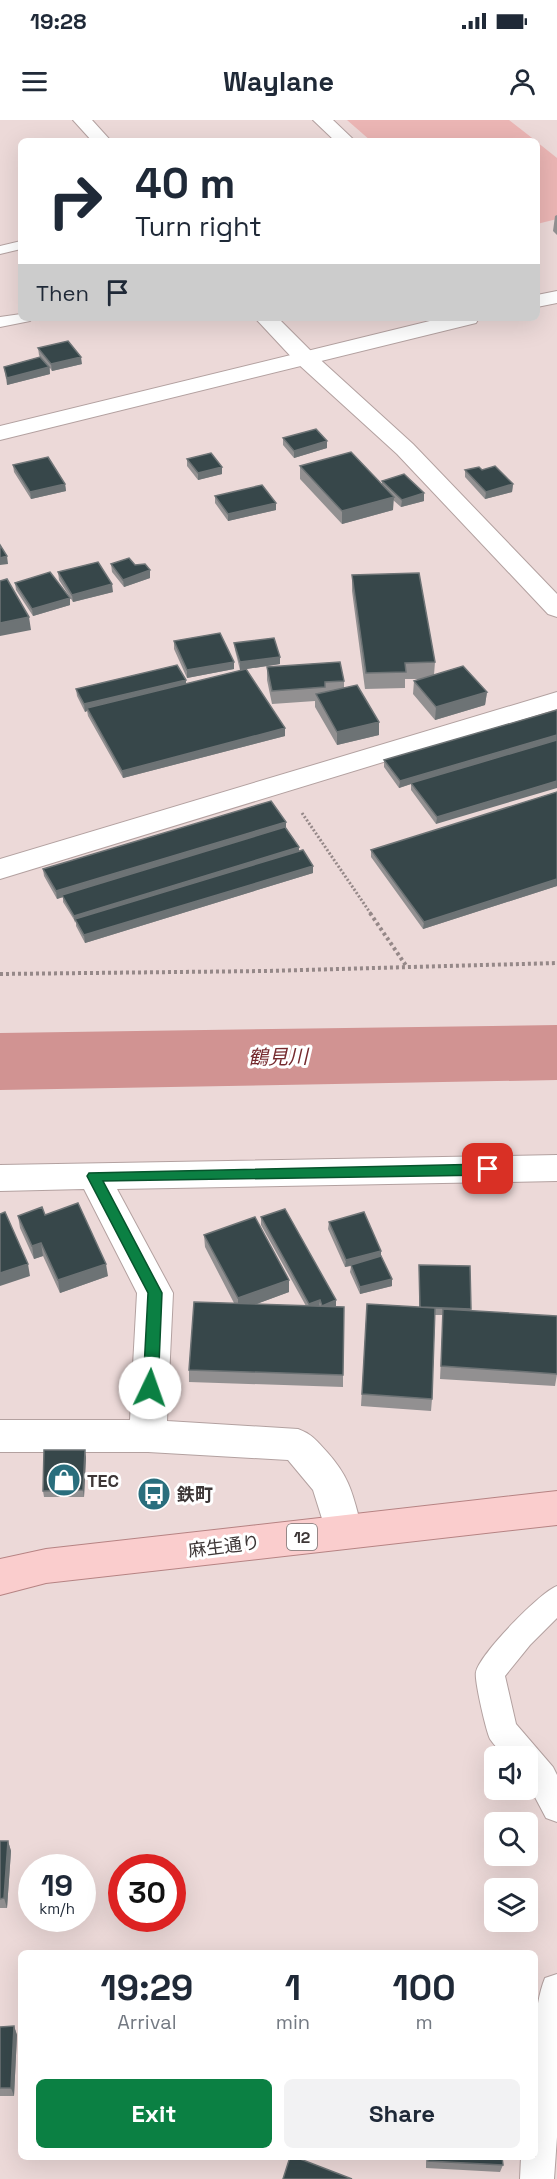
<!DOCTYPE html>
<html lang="en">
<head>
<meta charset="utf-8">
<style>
	:root { --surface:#fff; --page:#f2f2f3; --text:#1f2937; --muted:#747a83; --accent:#0b8043 }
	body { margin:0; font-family:"Space Grotesk","Noto Sans JP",sans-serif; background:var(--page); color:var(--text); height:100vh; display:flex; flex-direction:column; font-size:22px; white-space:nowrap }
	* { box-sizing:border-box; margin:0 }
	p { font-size:20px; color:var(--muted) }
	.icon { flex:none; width:33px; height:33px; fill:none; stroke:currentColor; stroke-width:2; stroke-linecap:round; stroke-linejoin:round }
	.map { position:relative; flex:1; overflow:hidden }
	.sheet { position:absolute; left:18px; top:1830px; width:520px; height:210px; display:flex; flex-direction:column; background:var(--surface); border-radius:9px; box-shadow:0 6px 24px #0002 }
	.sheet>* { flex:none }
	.hud { position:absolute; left:18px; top:18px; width:522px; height:183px; border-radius:9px; box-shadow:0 6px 24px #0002; background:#fff; color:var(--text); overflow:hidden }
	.controls { position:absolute; left:484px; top:1626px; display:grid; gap:12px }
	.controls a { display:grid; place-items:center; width:54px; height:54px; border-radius:9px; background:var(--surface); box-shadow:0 6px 24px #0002; font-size:30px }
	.speed { position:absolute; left:18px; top:1734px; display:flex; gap:12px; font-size:30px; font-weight:700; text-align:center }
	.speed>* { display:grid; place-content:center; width:78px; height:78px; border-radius:50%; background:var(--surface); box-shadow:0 6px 24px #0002; line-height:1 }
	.speed small { font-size:15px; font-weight:400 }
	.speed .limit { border:9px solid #d22; background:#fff; color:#111 }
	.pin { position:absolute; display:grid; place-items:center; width:51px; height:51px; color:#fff; margin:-26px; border-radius:12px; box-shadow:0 3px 9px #0006 }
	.me { position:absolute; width:66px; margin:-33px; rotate:3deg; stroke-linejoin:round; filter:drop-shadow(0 0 4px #0008) }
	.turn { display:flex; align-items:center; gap:21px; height:126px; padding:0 18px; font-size:27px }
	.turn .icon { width:78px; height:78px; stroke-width:2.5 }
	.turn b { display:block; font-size:42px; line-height:51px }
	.then { display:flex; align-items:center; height:57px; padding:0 18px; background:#0003; gap:12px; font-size:22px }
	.eta { display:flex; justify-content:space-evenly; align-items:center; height:102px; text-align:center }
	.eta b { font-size:36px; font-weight:700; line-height:42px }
	.primary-button { display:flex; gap:12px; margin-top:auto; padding:12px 18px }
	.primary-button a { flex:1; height:69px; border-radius:9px; background:var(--accent); color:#fff; font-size:24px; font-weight:700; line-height:69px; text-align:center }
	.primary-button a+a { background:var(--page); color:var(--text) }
	.status { display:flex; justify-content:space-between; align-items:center; height:42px; padding:0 30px; background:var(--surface); direction:ltr }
	.status svg { height:16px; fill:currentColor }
	header { display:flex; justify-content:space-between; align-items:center; height:78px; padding:0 18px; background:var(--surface); font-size:27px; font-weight:700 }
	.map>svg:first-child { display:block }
	.green { fill:#ebb5b4 }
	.water { fill:#d19392 }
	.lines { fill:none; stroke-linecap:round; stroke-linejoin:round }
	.lane-casing { stroke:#b3a1a0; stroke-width:2 }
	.street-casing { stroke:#b3a1a0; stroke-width:2 }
	.secondary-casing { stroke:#b3a1a0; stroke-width:2 }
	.primary-casing { stroke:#b68383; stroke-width:2 }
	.path-far1 { stroke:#958888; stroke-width:3; stroke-dasharray:2 2; stroke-linecap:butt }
	.path { stroke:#958888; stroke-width:4; stroke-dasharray:3 3; stroke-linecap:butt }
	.lane { fill:#fff; fill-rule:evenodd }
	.street { fill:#fff; fill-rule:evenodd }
	.secondary { fill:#fff; fill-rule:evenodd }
	.primary { fill:#facdcd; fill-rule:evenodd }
	.wall { fill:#929091 }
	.shaded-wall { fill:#6d7375 }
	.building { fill:#37474a; stroke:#6d7375; stroke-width:1.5 }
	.route { fill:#0b8043; stroke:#07532c; stroke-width:1.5 }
	.labels { text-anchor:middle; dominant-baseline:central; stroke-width:6; stroke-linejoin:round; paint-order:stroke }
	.shield { fill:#fff; stroke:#777272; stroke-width:1.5 }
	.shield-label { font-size:16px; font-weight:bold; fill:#3d3636 }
	.poi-label { font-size:18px; font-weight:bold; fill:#3d3636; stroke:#fff; text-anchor:start }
	.street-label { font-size:18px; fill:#3d3636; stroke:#fff }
	.water-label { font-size:20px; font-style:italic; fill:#752a2e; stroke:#fff }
</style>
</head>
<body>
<div class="status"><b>19:28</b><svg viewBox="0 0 49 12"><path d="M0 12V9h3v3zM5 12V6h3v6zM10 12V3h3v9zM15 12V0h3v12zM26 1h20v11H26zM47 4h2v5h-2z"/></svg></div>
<header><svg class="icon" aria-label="menu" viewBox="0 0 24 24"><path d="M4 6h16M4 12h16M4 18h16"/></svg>Waylane<svg class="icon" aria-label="person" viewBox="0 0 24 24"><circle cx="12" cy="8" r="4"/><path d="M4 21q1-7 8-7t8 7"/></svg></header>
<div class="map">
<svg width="557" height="2059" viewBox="0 0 557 2059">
	<rect width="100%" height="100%" fill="#ecd9d8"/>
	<!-- green -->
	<path class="green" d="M347,0H509L536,21H371Z
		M537,22L557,38V99L537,104Z"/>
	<!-- water -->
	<path class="water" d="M557,905V960L0,970V913Z"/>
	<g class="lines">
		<defs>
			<path id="lane" d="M21,121V129L0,134V126Z
				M21,194V198H33L30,201L0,207V197Z
				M557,1466V1498L530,1525L505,1556L516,1604L553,1647L557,1655V1702L546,1698L528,1664V1636H505C500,1631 494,1625 490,1619C486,1611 474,1559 476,1552C480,1534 540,1472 557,1466Z
				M557,1854V2017L554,2059H520L521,2037H536C536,1988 527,1902 545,1858Z"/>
			<path id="street" d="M73,0H92L111,21H92Z
				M313,0H333L355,21H335Z
				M255,198H278L313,233L413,324L557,474V497L548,494L397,334L297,243Z
				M557,572V589L0,759V739Z
				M557,1035V1061L117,1069L173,1173L167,1301L298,1309C312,1314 317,1321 327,1332C352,1360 353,1377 363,1412L358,1424L344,1429L330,1424L313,1370L288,1340L148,1332H0V1300H130L137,1173L84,1069L0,1071V1045Z"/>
			<path id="secondary" d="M557,171V183L537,187V175Z
				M442,198H479L476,203L0,320V306Z"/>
			<path id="primary" d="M557,1371V1405L46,1463L0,1475V1439L46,1429Z"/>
		</defs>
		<!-- lane casing -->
		<use href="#lane" class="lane-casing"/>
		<!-- street casing -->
		<use href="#street" class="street-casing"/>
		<!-- secondary casing -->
		<use href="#secondary" class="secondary-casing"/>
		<!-- primary casing -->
		<use href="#primary" class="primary-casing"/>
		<!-- path-far1 -->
		<path class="path-far1" d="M302,693L371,794"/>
		<!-- path -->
		<path class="path" d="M370,793L407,847
			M0,854L266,851L557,843"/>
		<!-- lane -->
		<use href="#lane" class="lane"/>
		<!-- street -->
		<use href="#street" class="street"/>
		<!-- secondary -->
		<use href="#secondary" class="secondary"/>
		<!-- primary -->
		<use href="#primary" class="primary"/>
	</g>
	<!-- wall -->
	<path class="wall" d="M557,95V115L553,111L555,96Z
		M38,228L82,244L52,251L50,248V254L7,265L4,247L40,237L39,235Z
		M283,318L327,321V328L294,338L283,325Z
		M187,339L222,347V354L198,360L187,346Z
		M13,345L65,364L66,371L31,379L14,352Z
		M300,346L382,364V361L424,381L401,387L393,380V390L342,404L300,359Z
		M465,350L513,364L512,372L485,379L465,357Z
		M215,376L276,383V390L228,401L215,383Z
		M111,444L135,445L150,450V458L124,467L112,452Z
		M58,452L113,472L73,482L59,460Z
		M352,455L435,542L434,555L487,572L485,585L435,600L413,574L414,561L421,559H405V568L365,569L352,471Z
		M15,463L70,485L33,496L16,470Z
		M174,521L234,542V549L187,558L174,529Z
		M234,523L280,544L240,550L235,530Z
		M267,547L344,561V568L379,602V615L337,625L315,587V581L272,584L267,560Z
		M186,564L285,608V616L123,658L88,596L87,591L85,592L77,576L76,569Z
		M557,590L436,704L411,670V664L399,668L384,647V640Z
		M557,672V766L423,809L371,737V730Z
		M286,708L299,727V732L313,746V753L85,823L76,806V803L63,782V777L57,779L44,756L43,749Z
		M45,1095L108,1156L60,1173L43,1136L34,1139L20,1108L18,1096Z
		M261,1097L336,1186L343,1255V1267L189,1262V1250L234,1183L205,1127L204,1115L289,1172L256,1184L306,1186L261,1105Z
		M329,1102L381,1136L392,1159V1166L360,1174L350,1152L351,1146L345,1147L328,1109Z
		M419,1145L470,1146V1191L557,1254L555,1266L440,1259L443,1195H435L432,1279L431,1291L361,1286L367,1184L419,1187Z
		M86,1337L84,1377H44L43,1371Z
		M0,1721H8L11,1731L7,1788H0Z
		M14,1906L17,1915L14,1976H0V1907Z
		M426,2037H502L503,2045L500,2052L426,2048Z"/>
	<!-- shaded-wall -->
	<path class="shaded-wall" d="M81,237L82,244L52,251L51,244Z
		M49,247L50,254L7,265V258Z
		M327,321V328L294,338V331Z
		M222,347V354L198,360V353Z
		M65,364L66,371L31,379L30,372Z
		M513,364L512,372L485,379L486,372Z
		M424,373V381L401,387L402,380Z
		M394,377L393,390L342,404V391Z
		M276,383V390L228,401V394Z
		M7,436L8,444L0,445V438Z
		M150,450V458L124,467L123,460Z
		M112,464L113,472L73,482L72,475Z
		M70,478V485L33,496L32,489Z
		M29,497L31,510L0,516V503Z
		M280,537V544L240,550V542Z
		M234,542V549L187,558V550Z
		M186,560V567L87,588V591L85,592L84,584Z
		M487,572L485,585L435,600L436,587Z
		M379,602V615L337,625V612Z
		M285,608V616L123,658L122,651Z
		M557,615V622L411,663V664L399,668L400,661Z
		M557,661V668L436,704L437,697Z
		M286,702V709L62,775L63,777L57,779L56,771Z
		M299,727V734L75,799V803L74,796Z
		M313,746V753L85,823L84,815Z
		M557,759V766L423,809L424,802Z
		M41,1123L43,1136L34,1139L32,1126Z
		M381,1131V1138L345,1147L346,1140Z
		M28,1144L30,1156L0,1166V1153Z
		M106,1144L108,1156L60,1173L58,1160Z
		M392,1159V1166L360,1174V1167Z
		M289,1160V1172L238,1191V1178Z
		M320,1180L319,1187L309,1191V1184Z
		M336,1180V1187L322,1186Z
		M85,1330L86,1337L84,1377L83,1370Z
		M8,1721L11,1731L7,1788L4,1778Z
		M14,1906L17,1915L14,1976L11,1968Z"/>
	<!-- building -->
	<path class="building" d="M68,221L81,237L51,244L38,228Z
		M40,237L49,247L7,258L4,247Z
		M316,309L327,321L294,331L283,318Z
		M351,332L394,377L342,391L300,346Z
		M211,333L222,347L198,353L187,339Z
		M48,337L65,364L30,372L13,345Z
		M495,346L513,364L486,372L465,350L479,347L482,350Z
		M404,354L424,373L402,380L382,361Z
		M262,365L276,383L228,394L215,376Z
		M0,425L7,436L0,438Z
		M129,438L135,445L145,444L150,450L123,460L111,444Z
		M98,442L112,464L72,475L58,452Z
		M50,452L70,478L32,489L15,463Z
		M419,453L435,542L405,543L406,552L366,553L352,455Z
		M7,459L29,497L0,503V461Z
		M220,513L234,542L187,550L174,521Z
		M274,518L280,537L240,542L234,523Z
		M340,542L344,561L325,562V567L272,571L267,547Z
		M177,545L186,560L84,584L76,569Z
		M463,546L487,572L436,587L414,561Z
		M246,549L285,608L122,651L87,588Z
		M357,565L379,602L337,612L316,574Z
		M557,590V615L400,661L384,640Z
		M557,620V661L437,697L411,663Z
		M557,672V759L424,802L371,730Z
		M271,681L286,702L56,771L43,749Z
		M285,707L299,727L74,796L62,775Z
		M303,730L313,746L84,815L75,799Z
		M78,1083L106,1144L58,1160L41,1123L32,1126L18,1096L42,1087L45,1095Z
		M285,1089L336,1180L322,1186L320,1180L309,1184L261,1097Z
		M5,1092L28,1144L0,1153V1094Z
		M364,1092L381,1131L346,1140L329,1102Z
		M255,1097L289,1160L238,1178L204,1115Z
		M381,1136L392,1159L360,1167L351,1145Z
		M419,1145L470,1146L471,1189L420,1187Z
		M194,1182L344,1187L343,1255L189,1250Z
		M367,1184L435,1188L432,1279L362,1274Z
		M443,1189L557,1196V1254L441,1246Z
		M44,1330H85L83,1370L43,1371Z
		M0,1721H8L4,1778L0,1779Z
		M14,1906L11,1968H0V1907Z
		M290,2037H295L352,2059H283Z
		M428,2037H502L503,2045L428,2041Z"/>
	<!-- route -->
	<path class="route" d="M488,1044L494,1049L488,1055L103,1061L162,1173L158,1268L156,1273L150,1275L145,1273L143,1268L148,1173L87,1056L89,1053Z"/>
	<!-- icons -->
	<defs>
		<symbol id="shop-disc" viewBox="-11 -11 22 22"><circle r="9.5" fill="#296e7d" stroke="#fff"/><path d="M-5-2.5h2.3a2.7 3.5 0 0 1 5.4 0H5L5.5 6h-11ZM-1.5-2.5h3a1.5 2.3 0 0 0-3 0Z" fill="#fff"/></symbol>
		<symbol id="bus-disc" viewBox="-11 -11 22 22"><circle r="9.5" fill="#296e7d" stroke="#fff"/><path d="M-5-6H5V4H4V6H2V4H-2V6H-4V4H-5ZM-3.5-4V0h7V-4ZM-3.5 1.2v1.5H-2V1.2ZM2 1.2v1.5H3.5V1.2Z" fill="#fff"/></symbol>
	</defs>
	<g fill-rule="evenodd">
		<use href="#shop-disc" x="45" y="1341" width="38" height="38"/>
		<use href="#bus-disc" x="135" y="1355" width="38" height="38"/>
	</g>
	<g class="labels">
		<!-- shield labels -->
		<rect class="shield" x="287" y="1404" width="30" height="26" rx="4.5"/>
		<g class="shield-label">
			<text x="302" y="1417">12</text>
		</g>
		<!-- poi labels -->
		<g class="poi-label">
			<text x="87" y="1360">TEC</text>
			<text x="177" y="1374">鉄町</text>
		</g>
		<!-- street labels -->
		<g class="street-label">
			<text transform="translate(224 1426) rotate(-7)">麻生通り</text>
		</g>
		<!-- water labels -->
		<g class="water-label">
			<text transform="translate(278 937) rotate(-1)">鶴見川</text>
		</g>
	</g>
</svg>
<div class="controls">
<a><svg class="icon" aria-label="sound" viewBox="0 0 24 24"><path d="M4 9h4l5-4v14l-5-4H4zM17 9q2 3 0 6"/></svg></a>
<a><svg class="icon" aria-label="search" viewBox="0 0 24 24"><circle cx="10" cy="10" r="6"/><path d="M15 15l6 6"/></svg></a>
<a><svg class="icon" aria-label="layers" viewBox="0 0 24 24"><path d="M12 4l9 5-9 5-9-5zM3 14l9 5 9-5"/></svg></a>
</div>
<div class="speed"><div>19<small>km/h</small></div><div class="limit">30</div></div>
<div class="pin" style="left:488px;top:1049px;background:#d93025"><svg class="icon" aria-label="arrive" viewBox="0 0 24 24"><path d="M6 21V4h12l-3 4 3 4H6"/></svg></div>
<svg class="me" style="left:150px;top:1268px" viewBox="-20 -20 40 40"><circle r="19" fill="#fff"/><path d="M0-13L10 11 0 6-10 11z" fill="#0b8043"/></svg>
<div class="hud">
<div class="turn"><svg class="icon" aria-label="right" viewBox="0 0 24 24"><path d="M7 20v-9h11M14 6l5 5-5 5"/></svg><div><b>40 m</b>Turn right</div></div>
<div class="then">Then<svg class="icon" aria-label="arrive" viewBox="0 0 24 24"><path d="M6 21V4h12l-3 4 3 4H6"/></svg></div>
</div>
<section class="sheet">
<div class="eta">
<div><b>19:29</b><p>Arrival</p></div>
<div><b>1</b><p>min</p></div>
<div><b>100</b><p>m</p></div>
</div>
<div class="primary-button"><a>Exit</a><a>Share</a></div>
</section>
</div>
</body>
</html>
